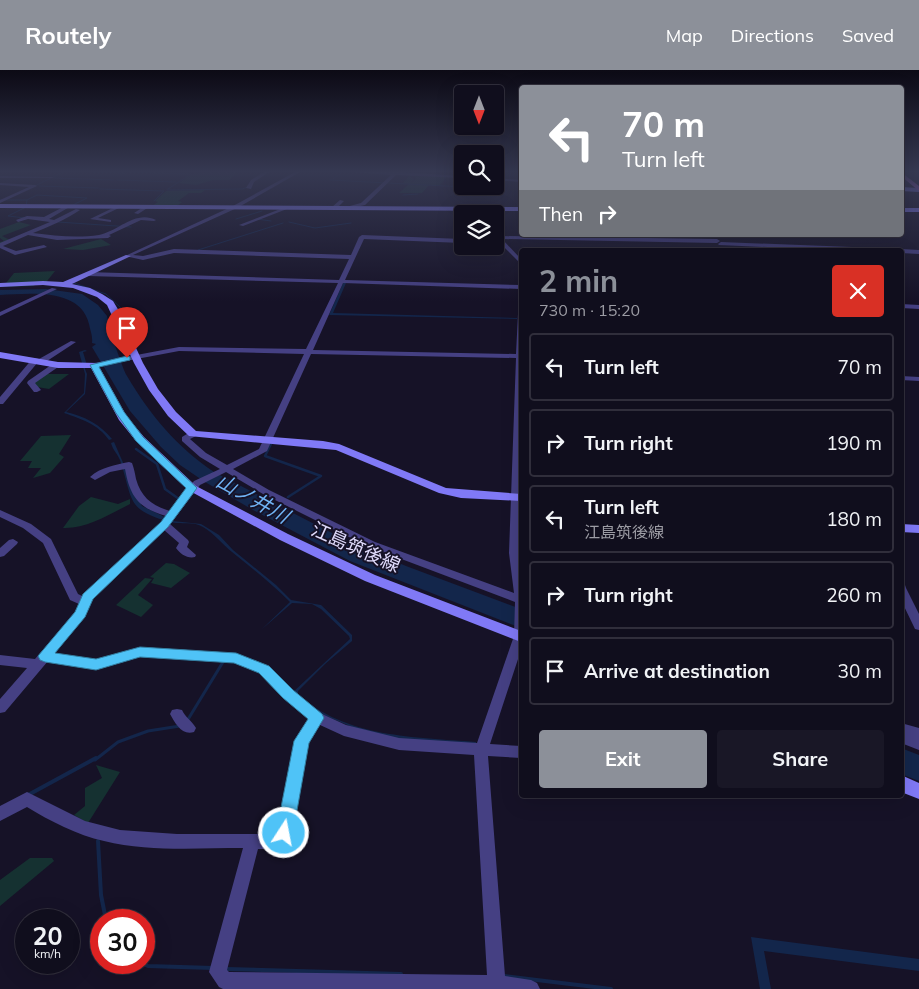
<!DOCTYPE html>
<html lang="en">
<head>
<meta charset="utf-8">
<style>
	:root { --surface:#100e1d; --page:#191726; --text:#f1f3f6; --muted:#9c9ca4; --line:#302e3b; --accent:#8c9099 }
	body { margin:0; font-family:Mulish,"Noto Sans JP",sans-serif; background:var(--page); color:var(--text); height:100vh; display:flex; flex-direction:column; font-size:19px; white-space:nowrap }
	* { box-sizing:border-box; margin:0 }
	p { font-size:16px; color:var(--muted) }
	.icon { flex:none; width:28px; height:28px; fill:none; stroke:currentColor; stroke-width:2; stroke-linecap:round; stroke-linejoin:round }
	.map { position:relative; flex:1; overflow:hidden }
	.sheet { position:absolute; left:519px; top:178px; width:385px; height:550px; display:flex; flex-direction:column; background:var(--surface); border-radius:5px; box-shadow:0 5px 20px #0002,0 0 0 1px var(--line) }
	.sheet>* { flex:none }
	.hud { position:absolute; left:519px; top:15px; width:385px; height:152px; border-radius:5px; box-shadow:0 5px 20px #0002,0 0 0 1px var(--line); background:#8c9099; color:#fff; overflow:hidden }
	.needle { width:32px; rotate:180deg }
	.controls { position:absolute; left:454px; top:15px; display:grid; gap:10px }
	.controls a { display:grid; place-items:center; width:50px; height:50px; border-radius:5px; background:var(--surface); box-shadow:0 5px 20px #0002,0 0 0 1px var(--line); font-size:25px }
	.speed { position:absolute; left:15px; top:839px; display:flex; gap:10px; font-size:25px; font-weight:700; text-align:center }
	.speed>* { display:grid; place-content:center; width:65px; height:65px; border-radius:50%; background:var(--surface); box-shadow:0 5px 20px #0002,0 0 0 1px var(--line); line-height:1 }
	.speed small { font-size:12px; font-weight:400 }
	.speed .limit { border:8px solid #d22; background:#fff; color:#111 }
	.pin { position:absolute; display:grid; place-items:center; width:42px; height:42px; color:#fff; margin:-51px -21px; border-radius:50% 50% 50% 0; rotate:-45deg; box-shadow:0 0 5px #0007 }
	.pin .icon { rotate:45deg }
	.me { position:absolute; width:55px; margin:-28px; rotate:11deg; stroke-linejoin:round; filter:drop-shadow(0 0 4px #0008) }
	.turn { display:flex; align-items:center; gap:18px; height:105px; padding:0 20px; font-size:22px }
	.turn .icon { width:65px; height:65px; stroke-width:2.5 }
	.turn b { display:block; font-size:35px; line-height:42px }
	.then { display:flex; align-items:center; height:48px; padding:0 20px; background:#0003; gap:10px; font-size:19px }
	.round { display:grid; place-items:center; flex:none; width:52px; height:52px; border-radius:5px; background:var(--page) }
	.head { display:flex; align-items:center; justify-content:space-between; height:85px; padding:0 20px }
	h1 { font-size:30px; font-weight:700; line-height:38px; color:var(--accent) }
	.cta { display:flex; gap:10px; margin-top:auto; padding:10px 20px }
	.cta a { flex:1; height:58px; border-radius:5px; background:var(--accent); color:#fff; font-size:20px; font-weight:700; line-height:58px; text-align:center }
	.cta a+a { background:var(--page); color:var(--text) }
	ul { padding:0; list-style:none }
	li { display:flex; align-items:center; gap:15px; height:68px; margin:0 10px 8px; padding:0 10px; border:2px solid var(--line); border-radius:5px }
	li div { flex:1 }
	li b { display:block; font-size:19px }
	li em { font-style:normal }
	header { display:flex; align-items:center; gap:30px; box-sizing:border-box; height:70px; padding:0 25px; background:var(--accent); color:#fff }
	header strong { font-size:24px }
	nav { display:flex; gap:28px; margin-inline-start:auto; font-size:18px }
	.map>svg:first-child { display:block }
	.green { fill:#153131 }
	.water { fill:#13264b }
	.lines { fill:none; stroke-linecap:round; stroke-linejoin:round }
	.stream-far3 { stroke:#13264b; stroke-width:1 }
	.stream-far2 { stroke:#13264b; stroke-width:2.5 }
	.stream-far1 { stroke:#13264b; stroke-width:3 }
	.stream { stroke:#13264b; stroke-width:4 }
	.street { fill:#454083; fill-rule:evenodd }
	.secondary { fill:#8079f6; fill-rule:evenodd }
	.primary { fill:#c66af5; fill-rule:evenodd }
	.route { fill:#4fc3f7; stroke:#337fa1 }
	.labels { text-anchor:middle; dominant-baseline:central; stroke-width:4; stroke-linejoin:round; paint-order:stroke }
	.street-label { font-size:19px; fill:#e0dbfc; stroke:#161227 }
	.water-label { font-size:20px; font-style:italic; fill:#70b3f5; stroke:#161227 }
</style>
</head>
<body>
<header>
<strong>Routely</strong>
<nav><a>Map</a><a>Directions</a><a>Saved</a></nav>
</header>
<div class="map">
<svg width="919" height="919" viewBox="0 0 919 919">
	<rect width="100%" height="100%" fill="#161227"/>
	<!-- green -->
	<path class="green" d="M211,102H238L229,110H213L196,115L179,113L192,104Z
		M410,105L414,109L411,113L416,109L413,105L447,107L440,115H429L422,123H399L409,114L403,113Z
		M205,120L201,123H189L178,131L182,132L177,136H152L158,132L155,131L166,121Z
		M19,152L31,155L2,166L10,170L0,174V172L4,171L0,168V159Z
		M101,169L111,175L83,180L63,179Z
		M55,201L44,215L31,213L35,216L0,217V214L6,213L14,203Z
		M46,304H69L49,319L37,317L34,313Z
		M71,365L59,384L64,387L50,403L33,408L41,398H28L32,391H20L41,366Z
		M91,427L118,434L130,429V434C110,444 86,459 63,458L79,436Z
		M166,493L174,494L190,503L171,518L151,513L154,508L150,507Z
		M145,508L152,509L138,525L153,535L141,547L116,535Z
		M96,695L120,702L88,753L74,745L85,736V718L102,708Z
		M30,788H52L54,791L0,836V810Z"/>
	<!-- water -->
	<path class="water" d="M343,213H346L333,243L517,248V249L329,245Z
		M46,219L82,224L98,235L107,246L112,271C116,274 122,298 127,306C150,345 177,377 214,402L322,458L325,456L324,459L356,475L406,496L521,539V558L350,491L253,440L205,412L180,395L161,377L130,341L92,277L96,274L92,273C93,266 90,260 89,254C80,217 28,224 0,225V220Z
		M85,280L87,281L83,282L86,292L85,299L87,304L85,324L66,342C84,346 101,355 112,369L109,370C98,354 81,349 64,343L84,323L85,304L79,282Z
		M114,372L142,436L173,451L201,454L219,465L233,480L276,515L291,530L321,535L352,565V571L325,594L298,621V624C345,668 416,667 476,672V675L411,671L364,662L314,641L292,623L350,569L349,566L321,539L312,534L292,533L261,560L290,532C272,514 252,498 232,482C222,474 215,464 203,457C194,451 180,455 170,452C127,440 133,431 121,393C119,385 113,381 111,373Z
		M901,678L919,685V711L901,704Z
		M751,867L919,889V901L764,881L771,919H760Z"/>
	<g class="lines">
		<!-- stream-far3 -->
		<path class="stream-far3" d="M92,102L125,103
			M130,102L188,104
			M905,106H919
			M55,108L113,110
			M333,109L342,102
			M117,110L176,112
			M330,110L503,119
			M35,116L63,102
			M39,116L98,118
			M100,119L164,121L154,131
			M168,119L191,104
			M167,120L242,119L248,117
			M403,125L418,124
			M0,130H27L26,137L8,146L25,148
			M27,130L37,125L87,128L63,140
			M236,149L262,141
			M257,149L271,151
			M58,152L131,157
			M289,152L315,158L351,153
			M198,180L283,153
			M74,213L106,224L121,238"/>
		<!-- stream-far2 -->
		<path class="stream-far2" d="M271,374L265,386L321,406L288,427
			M136,379L157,394L165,419L179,429"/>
		<!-- stream-far1 -->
		<path class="stream-far1" d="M187,651L223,592
			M95,690L118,672L148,661L180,656"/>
		<!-- stream -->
		<path class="stream" d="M28,725L96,688
			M98,771L101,825L106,850
			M138,892L148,896L213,898
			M226,899L401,904
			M504,906L611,919"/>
		<!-- street -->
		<path class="street" d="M264,102H269L254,112L251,119L246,118L251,110Z
			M295,102H300L237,138L133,185L143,186L174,179L351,185L359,167L362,165L462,169V173L364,169L345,210L521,215V219L343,213L313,280L516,284L518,244L521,242L519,483L521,496V580L490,674L521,676V688L488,686L505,906L531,910L537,913L540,919H223L219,917L209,902L243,778C197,778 149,782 104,771C77,765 50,751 27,737L0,751V736L27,722L85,751L120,760L177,764H276L295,671L309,649L284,628L260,602L234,593L140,587L96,600L48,591L5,642L0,643V629L27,598L0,595V585L35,589L76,542L79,534L70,530L43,473L23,458L0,447V440L31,454L51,469L78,524L82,526L160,453L166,446C138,438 130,426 125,399L110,402L95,410L90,407C101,397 115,395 129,392L132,393C134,398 135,404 136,409C141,427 152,436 170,441L194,411L220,399L200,387L182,371V367L190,362H196V366L190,369L206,383L227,395L259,379L304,284L179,281L94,297L90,295L94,293L179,277L306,279L338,213L88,206L85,204L88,202L339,210L349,189L174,183L143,190L125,186L233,136ZM311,284L516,288L509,483L514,523L375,472L269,420L233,399L267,381ZM226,402L263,424L367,476L515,532L514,566L477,673L399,668L346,655L322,644L292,620L268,596L235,583L140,577L96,590L54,583L85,547L92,529L164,460L179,473L176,478C180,484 188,489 195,487L196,485L187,477L189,472L188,470L170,454L200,415ZM320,655L344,666L399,680L474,685L487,905L229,902L227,900L258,779H272L286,775L292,763L308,672Z
			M353,102H399L462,106V108L396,105L365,135L348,139L346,137L361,133L391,105Z
			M0,106L52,107L54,108H0Z
			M495,108L521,110V112L495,110Z
			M0,113L35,115L37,116L0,133V130L29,117L0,115Z
			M340,130L344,131L336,139H332V137Z
			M67,135L71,136L49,149L54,150L76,139L80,140C67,149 48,157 33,163C55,166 78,168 99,165C119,161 135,140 156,150L154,151L141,150L109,165L111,166L108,168L57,170L28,165L3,176L16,181L44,175L47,177L15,185L0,178V173L50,152L28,149L18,152L16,150L27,146L44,147Z
			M117,136L121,137L98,148L111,150V152L90,149Z
			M145,136L149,137L138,144L134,143Z
			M288,136L292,137L243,156L239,155Z
			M495,162L499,166L717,169L720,171L717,173L502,169L521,189V194L495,168Z
			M721,172L878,178L881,180H836L719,175L718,174Z
			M901,179L919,180V184L901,183V180H899Z
			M52,218L57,219L0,246V242Z
			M901,234L919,235V239L901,238Z
			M71,271L76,272L44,293L38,292L3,334H0V327L33,288L39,289Z
			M54,293L61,295L35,313L41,320L37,322H34L27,313L28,311Z
			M901,306L919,307V311L901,310Z
			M13,469L18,472L17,474L4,486L0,487V478L9,470Z
			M901,514L905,515L906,518L919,544V560L915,559L901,530Z
			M177,639L182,640C185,647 192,651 196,658L194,662C182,666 175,653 170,644L172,640Z
			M901,653L919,658V680L901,673Z"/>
		<!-- secondary -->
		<path class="secondary" d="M901,117L919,118V122L901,121Z
			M0,134L521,137V141L0,138Z
			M901,138H919V142H901Z
			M126,185L131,186L72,214L90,218L102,224L113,231L119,241L143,293L158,319L176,342L196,361L323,371L339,374L446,418L521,424V431L461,428L439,423L336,380L189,366L168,346L149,320L134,293L107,235L97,227L73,218L43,215L0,217V213L43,211L63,212Z
			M0,282L58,292L97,293L127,347L144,367L196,416L288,464L375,505L521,561V572L365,511L280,470L188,420L136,371L119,350L91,298H58L0,288Z
			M901,454L919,455V463L901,462Z
			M901,705L919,713V729L901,722Z"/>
		<!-- primary -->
		<path class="primary" d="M901,102L919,116V121L901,106Z"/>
	</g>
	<!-- sky -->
	<linearGradient id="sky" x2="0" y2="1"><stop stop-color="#0c0a15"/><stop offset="0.44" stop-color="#363952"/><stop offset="1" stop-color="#363952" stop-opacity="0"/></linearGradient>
	<rect width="919" height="231" fill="url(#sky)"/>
	<!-- route -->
	<path class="route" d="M127,286L130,287V290L99,297L124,342L143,367L197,418L168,457L93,529L85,547L55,583L96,589L140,577L236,583L269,596L293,620L322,644L324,648L309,673L293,763L290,768L284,771L278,768L276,763L294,671L308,649L283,628L259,603L234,593L140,587L96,600L45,592L40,590L38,586L75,542L83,524L161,452L186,418L136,371L116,343L90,295Z"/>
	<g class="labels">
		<!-- street labels -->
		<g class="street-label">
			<text transform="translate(356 477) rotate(24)">江島筑後線</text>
		</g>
		<!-- water labels -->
		<g class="water-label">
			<text transform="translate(253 428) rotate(29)">山ノ井川</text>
		</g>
	</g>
</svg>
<div class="controls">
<a><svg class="needle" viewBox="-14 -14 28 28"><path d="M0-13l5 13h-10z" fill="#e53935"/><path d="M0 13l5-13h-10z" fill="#9c9ca4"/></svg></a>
<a><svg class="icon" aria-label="search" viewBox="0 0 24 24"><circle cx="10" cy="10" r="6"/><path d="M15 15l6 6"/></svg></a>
<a><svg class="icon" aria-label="layers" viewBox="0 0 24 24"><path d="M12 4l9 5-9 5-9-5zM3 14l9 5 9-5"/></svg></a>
</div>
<div class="speed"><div>20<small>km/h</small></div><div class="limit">30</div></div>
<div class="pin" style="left:127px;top:288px;background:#d93025"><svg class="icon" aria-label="arrive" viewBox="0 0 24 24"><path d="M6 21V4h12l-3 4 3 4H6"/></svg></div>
<svg class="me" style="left:284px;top:763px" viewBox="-20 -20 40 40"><circle r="17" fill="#4fc3f7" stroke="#fff" stroke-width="3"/><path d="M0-11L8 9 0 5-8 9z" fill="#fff"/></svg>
<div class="hud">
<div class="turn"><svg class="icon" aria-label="left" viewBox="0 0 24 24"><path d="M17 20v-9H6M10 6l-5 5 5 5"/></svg><div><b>70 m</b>Turn left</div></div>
<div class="then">Then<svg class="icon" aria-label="right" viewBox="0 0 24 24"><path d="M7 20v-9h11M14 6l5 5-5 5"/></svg></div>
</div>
<section class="sheet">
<div class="head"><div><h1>2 min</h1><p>730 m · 15:20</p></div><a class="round" style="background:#d93025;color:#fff"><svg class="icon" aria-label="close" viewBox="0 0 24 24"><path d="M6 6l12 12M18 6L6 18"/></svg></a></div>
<ul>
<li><svg class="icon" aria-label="left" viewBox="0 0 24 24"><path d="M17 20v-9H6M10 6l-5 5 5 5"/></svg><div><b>Turn left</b></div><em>70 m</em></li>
<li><svg class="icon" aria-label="right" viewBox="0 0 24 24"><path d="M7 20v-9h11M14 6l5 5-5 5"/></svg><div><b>Turn right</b></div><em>190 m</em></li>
<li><svg class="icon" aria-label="left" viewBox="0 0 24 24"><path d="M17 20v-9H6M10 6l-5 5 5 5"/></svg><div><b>Turn left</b><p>江島筑後線</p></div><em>180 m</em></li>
<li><svg class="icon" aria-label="right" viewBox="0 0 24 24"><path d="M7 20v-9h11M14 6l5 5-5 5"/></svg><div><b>Turn right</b></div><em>260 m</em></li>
<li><svg class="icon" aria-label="arrive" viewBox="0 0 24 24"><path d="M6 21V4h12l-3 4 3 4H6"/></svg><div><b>Arrive at destination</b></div><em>30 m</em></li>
</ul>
<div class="cta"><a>Exit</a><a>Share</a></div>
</section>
</div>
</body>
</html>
